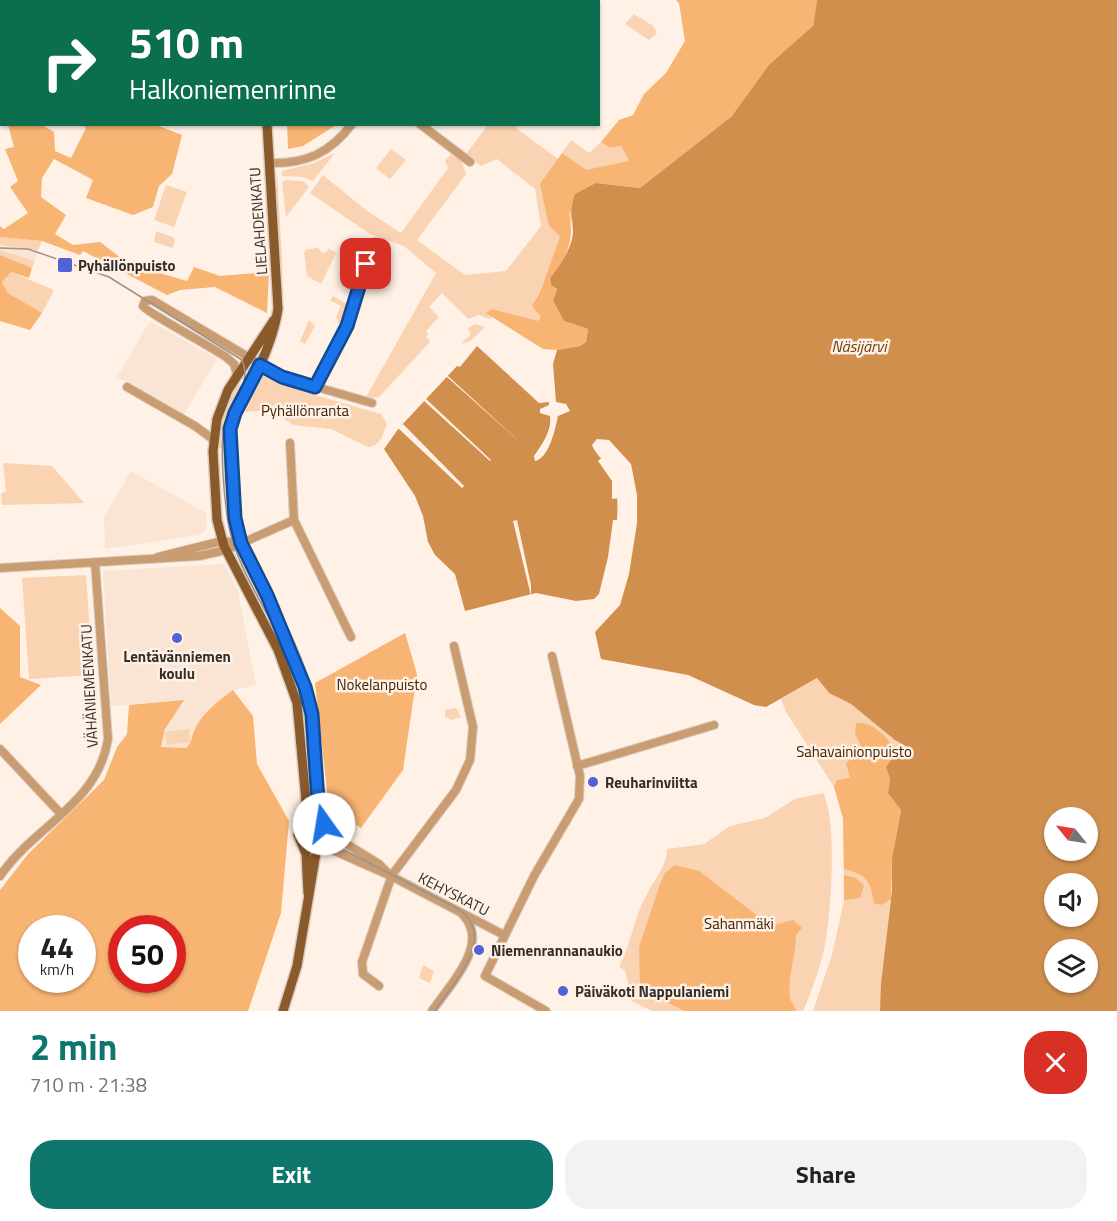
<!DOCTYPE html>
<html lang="en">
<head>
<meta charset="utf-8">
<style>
	:root { --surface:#fff; --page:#f2f2f2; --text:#202124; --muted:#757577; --accent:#0f766e }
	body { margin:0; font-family:"Titillium Web",sans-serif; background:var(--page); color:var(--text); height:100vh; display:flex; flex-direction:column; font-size:22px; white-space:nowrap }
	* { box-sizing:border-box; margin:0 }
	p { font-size:20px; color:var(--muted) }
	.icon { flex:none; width:33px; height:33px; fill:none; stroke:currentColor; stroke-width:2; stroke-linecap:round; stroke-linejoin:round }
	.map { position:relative; height:1011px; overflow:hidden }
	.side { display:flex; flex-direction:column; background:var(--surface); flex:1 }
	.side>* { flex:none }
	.guide { position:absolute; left:0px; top:0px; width:600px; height:126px; box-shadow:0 2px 4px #0004; background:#0b6e4f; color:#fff; overflow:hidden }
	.needle { width:39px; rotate:300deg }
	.controls { position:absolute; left:1044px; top:807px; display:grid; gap:12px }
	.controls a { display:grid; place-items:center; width:54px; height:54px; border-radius:50%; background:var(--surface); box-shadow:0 2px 4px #0004; font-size:30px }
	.speed { position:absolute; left:18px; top:915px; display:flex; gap:12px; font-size:30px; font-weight:700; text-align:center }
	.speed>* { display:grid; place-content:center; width:78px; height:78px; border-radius:50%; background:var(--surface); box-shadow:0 2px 4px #0004; line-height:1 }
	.speed small { font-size:15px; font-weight:400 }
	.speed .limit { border:9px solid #d22; background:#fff; color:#111 }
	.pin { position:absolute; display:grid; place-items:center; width:51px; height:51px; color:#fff; margin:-26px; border-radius:12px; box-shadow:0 3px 9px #0006 }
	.me { position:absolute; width:66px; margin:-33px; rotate:347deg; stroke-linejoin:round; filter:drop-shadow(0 0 4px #0008) }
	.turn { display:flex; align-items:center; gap:21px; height:126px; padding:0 30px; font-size:27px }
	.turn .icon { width:78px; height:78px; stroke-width:2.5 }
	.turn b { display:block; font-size:42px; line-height:51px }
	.round { display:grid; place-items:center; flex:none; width:63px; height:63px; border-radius:24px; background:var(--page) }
	.headline { display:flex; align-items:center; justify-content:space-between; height:102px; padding:0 30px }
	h1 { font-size:36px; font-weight:700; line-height:45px; color:var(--accent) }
	.cta { display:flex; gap:12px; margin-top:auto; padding:12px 30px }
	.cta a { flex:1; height:69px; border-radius:24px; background:var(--accent); color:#fff; font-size:24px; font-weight:700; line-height:69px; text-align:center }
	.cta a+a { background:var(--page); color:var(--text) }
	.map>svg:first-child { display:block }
	.built { fill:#fae5d4 }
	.green { fill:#f9d3b2 }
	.forest { fill:#f8b473; fill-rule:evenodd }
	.water { fill:#d18f4e; fill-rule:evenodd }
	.pier { fill:#fff1e5 }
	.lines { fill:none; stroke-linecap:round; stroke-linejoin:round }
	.minor-casing { stroke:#dacec3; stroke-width:10 }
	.major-casing { stroke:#dacec3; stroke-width:12 }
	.minor { stroke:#c99c72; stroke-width:8 }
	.major { stroke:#8a5a2b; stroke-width:9 }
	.tram { stroke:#9d938b; stroke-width:1.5 }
	.route-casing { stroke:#114b97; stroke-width:15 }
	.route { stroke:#1a73e8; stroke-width:10 }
	.poi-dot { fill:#5161d7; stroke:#fff1e5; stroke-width:2 }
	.labels { text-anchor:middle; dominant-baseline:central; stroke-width:5; stroke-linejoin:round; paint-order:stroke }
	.street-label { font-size:15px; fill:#342e2a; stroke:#fff1e5 }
	.poi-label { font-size:15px; font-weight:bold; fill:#342e2a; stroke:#fff1e5; text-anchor:start }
	.park-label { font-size:15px; fill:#3e2306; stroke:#fff1e5 }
	.water-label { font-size:16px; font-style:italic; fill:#6d400f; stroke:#fff1e5 }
</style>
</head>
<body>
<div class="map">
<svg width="1117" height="1011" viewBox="0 0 1117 1011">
	<rect width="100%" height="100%" fill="#fff1e5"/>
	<!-- built -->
	<path class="built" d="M0,245L28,247L38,250L35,261L0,250Z
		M150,321L217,359L183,416L117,377Z
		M131,471L206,513L207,529L199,535L105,549L104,517Z
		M224,564L238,591L256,685L233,690L194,730L192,743L186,748H161L165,729L183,700L111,706L103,571Z"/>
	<!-- green -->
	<path class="green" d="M634,14L653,26L657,33L649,40L625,24Z
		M488,125H518L516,128L558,159L571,140L589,153L601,142L610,148L621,146L629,161L612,166L560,236L540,291L532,306L541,317L538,322L500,311L490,319L479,315L468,319L442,293L429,307L439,317L426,331L428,334L426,337L430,341L428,344L379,397L365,399L436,273L404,246L370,234L310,193L323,175L367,211L401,233L448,168L445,161L452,153L461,160L466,174L417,240L465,275L506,271L541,226L535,189L497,159L481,166L466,154Z
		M391,149L406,160L390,179L376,168Z
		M335,153L313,181L303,177L282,176V171L314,163Z
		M277,172L284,292L285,300L276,202Z
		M286,180L303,181L309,187L286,217L282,182Z
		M166,185L187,192L174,227L154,220Z
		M156,231L175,238L173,248L154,242Z
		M0,237H4L42,241L38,250L0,245Z
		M318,248L322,253L327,252L328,248L336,253L321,284L307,276L304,252L307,249Z
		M0,250L35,261L32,268L0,255Z
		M11,272L54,290L42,313L8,293L2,282Z
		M333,296L347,304L340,326L336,317L341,306L330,300Z
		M309,320L315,326L305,344L300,341Z
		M476,324L485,327L470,341L461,344L471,334L468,328Z
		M263,376L301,391L381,414L387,424C383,434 381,446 368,447L331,429L294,425L269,410L245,412Z
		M235,383L246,387L228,448H216L217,432Z
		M3,463L52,466L84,503L2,505L1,494L6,491Z
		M245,558L295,664L307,703L316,805L308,806L302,712L235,563Z
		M86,575L93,675L29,679L22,578Z
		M817,678L829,693L851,704L912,751L909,756L904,749L880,1011H813L832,955L844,900L843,818L834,787L786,712L781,699Z
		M456,708L461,717L452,720L445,717V710Z
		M189,729L191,742L167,745L165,732Z
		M823,793C838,821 831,922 823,954C818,973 811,993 803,1011H652L632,1001L625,970L619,967C632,942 634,916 648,892C656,877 667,865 667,849L704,844L730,826L765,818L795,799Z
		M423,965L434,971L430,983L419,978Z"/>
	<!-- forest -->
	<path class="forest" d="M676,0H817L813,26L732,116L640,188L596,183L569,214C575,240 567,258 550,278L551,285L557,289L553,301L564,321L588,329L586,342L580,346L557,350L543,349L486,313L492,309L538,321L541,317L532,306L540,292L560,236L549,226L540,184L562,153L586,170L629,161L621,146L610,148L601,142L619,120L633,115L644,94L666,73L685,41L679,3Z
		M8,125H42L54,132L55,151L71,158L86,128L82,125H156L182,135L172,174L159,186L153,207L133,215L86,198L93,180L54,159L42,178L41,197L66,215L55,234L73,245L100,242L129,264L187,281L194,267L220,276L269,272L267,313L215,287L180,290L167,295L83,251L80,255L42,241L0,237V226L4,229L28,213L10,187L18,181L5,149L14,147Z
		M287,125V124L336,125L303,146L288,149Z
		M0,255L32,268L29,278L11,272L2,282L8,293L42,313L30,330L0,321Z
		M0,608L20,626V677L41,685L0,724Z
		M405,633L417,674L403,770L361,828L350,821L340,833L329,808L315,683Z
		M233,690L253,716L257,764L289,821L281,913L248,1011H0V890L28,854L104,780L117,747L127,734L129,705L184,700L165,729L161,747L186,748C193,742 191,738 194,731C201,714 219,700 233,690ZM32,928H82V980H32ZM122,928H172V980H122Z
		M856,723C870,721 885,734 892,746L890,754L894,757L886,767L890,779L888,793L901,810L892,859L891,899L881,905L874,903C871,882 866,874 844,869L843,818L834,787L837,780L850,778L846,763L859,753L861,746L855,734Z
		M675,865L699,871L771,926L793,920L802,928L796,935C796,956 787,977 790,998C791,1003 795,1005 796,1011H684L640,988L639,947L660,884L665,873Z
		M844,875L856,878L864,886L860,898L844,900Z"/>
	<!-- water -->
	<path class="water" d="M817,0H1117V1011H880L881,984L892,890V859L901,810L888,793L890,779L886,767L900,748L909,756L911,755L909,748L895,740L851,704L829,693L817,678L766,707L754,705L688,675L601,659L595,632L620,605L629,574L637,523V495L631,464L609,440L597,439L592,445C595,454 604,460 609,468C618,483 618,502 617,520H613L608,557L599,594L594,599L576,601L536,593L465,611L455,574L435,555L428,542L423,516L415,496L384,449L399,428L457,366L460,367L477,346L539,403L549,402V405L540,409V413L550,416C552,431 542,444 534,456L535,461C549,458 555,430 558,416L570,411L566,404L556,402L553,364L557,350L580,346L586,342L588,329L564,321L553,301L557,289L551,285L550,278C559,267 573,247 573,231C572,212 569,215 575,194L596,183L640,188L732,116L769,65L813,26ZM1054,818H1088V850H1054ZM1054,884H1088V916H1054ZM1054,950H1088V982H1054Z"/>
	<!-- pier -->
	<path class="pier" d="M447,375L448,376L521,443L447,377Z
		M425,398L491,460L490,461L423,400Z
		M403,424L464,486L462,488L398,428Z
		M604,456L616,474L620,498L612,499V481L598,461Z
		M517,520L531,585V596L513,521Z"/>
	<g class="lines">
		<defs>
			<path id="minor" d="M121,0L124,2
				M234,0L235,2
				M260,0V2
				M506,0L508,2
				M34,2L35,0
				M446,2L447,0
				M0,51L2,49
				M420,124L470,162
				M270,163C306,164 330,153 352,124
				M237,375L234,364L226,357C215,349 145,311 143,306L145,301L152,300L282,377L372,403
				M127,387L195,426L214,440
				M315,387L347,326L369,253L376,242
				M294,520L351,637
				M158,557L222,541L240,543
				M0,568L199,556L226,550L294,520L290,443
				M0,749L61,814
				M577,766L714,725
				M327,832L379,864L391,876
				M321,845L391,876L504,935
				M0,876C34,826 98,804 108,739L95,562
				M379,986L363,974L362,962L392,875L456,790L470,760L473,727L454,646
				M432,1011C449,986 491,944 463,915
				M546,1011L485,976L534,876L579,799L580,776L552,656"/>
			<path id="major" d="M267,124L278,309C274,336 263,361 250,385C243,400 232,414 230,431C227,457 231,519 241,544C260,593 293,638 306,689C317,732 310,781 320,820
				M274,320L228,390L217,419L213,451L217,520L224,546L278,650L297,703L307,812L298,835L306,854L308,893
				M312,848L321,845L327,836L324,824L316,818
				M283,1011L297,966L317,847"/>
		</defs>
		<!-- minor casing -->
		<use href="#minor" class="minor-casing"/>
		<!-- major casing -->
		<use href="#major" class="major-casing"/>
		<!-- minor -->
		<use href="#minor" class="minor"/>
		<!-- major -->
		<use href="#major" class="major"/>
		<!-- tram -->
		<path class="tram" d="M0,248L28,249L109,277L242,360C253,383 231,401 225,423C219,448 224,495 228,522C236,573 282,630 299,680C314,727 306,776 316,824L322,835L329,842L458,909C499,936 453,983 435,1011"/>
	</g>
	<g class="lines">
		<defs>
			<path id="route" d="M324,824L319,815L312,714L305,687L267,595L241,543L235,518L230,429L235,413L260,365L282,377L315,387L347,326L366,264"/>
		</defs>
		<!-- route casing -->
		<use href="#route" class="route-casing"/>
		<!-- route -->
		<use href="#route" class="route"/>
	</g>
	<!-- markers -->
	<g class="poi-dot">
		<rect x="57" y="257" width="16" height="16" rx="3"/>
		<circle cx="177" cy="638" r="6"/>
		<circle cx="593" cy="782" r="6"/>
		<circle cx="479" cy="950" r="6"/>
		<circle cx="563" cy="991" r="6"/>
	</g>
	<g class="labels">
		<!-- street labels -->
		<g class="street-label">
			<text transform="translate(258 221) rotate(-94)">LIELAHDENKATU</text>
			<text transform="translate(89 686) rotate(-93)">VÄHÄNIEMENKATU</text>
			<text transform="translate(454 894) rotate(27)">KEHYSKATU</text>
		</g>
		<!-- poi labels -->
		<g class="poi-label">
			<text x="78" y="265">Pyhällönpuisto</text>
			<text x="177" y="656" text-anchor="middle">Lentävänniemen<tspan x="177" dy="17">koulu</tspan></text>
			<text x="605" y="782">Reuharinviitta</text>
			<text x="491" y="950">Niemenrannanaukio</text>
			<text x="575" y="991">Päiväkoti Nappulaniemi</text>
		</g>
		<!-- park labels -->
		<g class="park-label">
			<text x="305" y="410">Pyhällönranta</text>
			<text x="382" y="684">Nokelanpuisto</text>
			<text x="854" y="751">Sahavainionpuisto</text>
			<text x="739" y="923">Sahanmäki</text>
		</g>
		<!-- water labels -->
		<g class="water-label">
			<text x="859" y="346">Näsijärvi</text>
		</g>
	</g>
</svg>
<div class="controls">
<a><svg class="needle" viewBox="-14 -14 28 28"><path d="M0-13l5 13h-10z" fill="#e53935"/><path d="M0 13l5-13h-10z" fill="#757577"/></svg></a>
<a><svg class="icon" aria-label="sound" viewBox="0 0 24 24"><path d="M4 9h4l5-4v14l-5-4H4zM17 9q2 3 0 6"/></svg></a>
<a><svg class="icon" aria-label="layers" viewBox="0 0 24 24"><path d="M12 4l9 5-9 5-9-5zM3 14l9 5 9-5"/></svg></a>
</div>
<div class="speed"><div>44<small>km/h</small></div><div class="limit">50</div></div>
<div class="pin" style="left:366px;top:264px;background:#d93025"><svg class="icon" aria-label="arrive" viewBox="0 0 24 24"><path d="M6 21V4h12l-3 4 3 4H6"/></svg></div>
<svg class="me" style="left:324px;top:824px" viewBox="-20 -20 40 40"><circle r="19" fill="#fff"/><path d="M0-13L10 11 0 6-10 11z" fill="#1a73e8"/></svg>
<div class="guide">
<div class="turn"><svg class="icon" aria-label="right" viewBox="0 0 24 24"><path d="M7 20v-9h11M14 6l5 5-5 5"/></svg><div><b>510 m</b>Halkoniemenrinne</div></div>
</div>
</div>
<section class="side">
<div class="headline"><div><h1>2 min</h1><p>710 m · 21:38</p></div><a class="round" style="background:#d93025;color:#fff"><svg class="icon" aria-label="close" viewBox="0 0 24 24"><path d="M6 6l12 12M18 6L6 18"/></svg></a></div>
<div class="cta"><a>Exit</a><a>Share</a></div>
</section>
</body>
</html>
